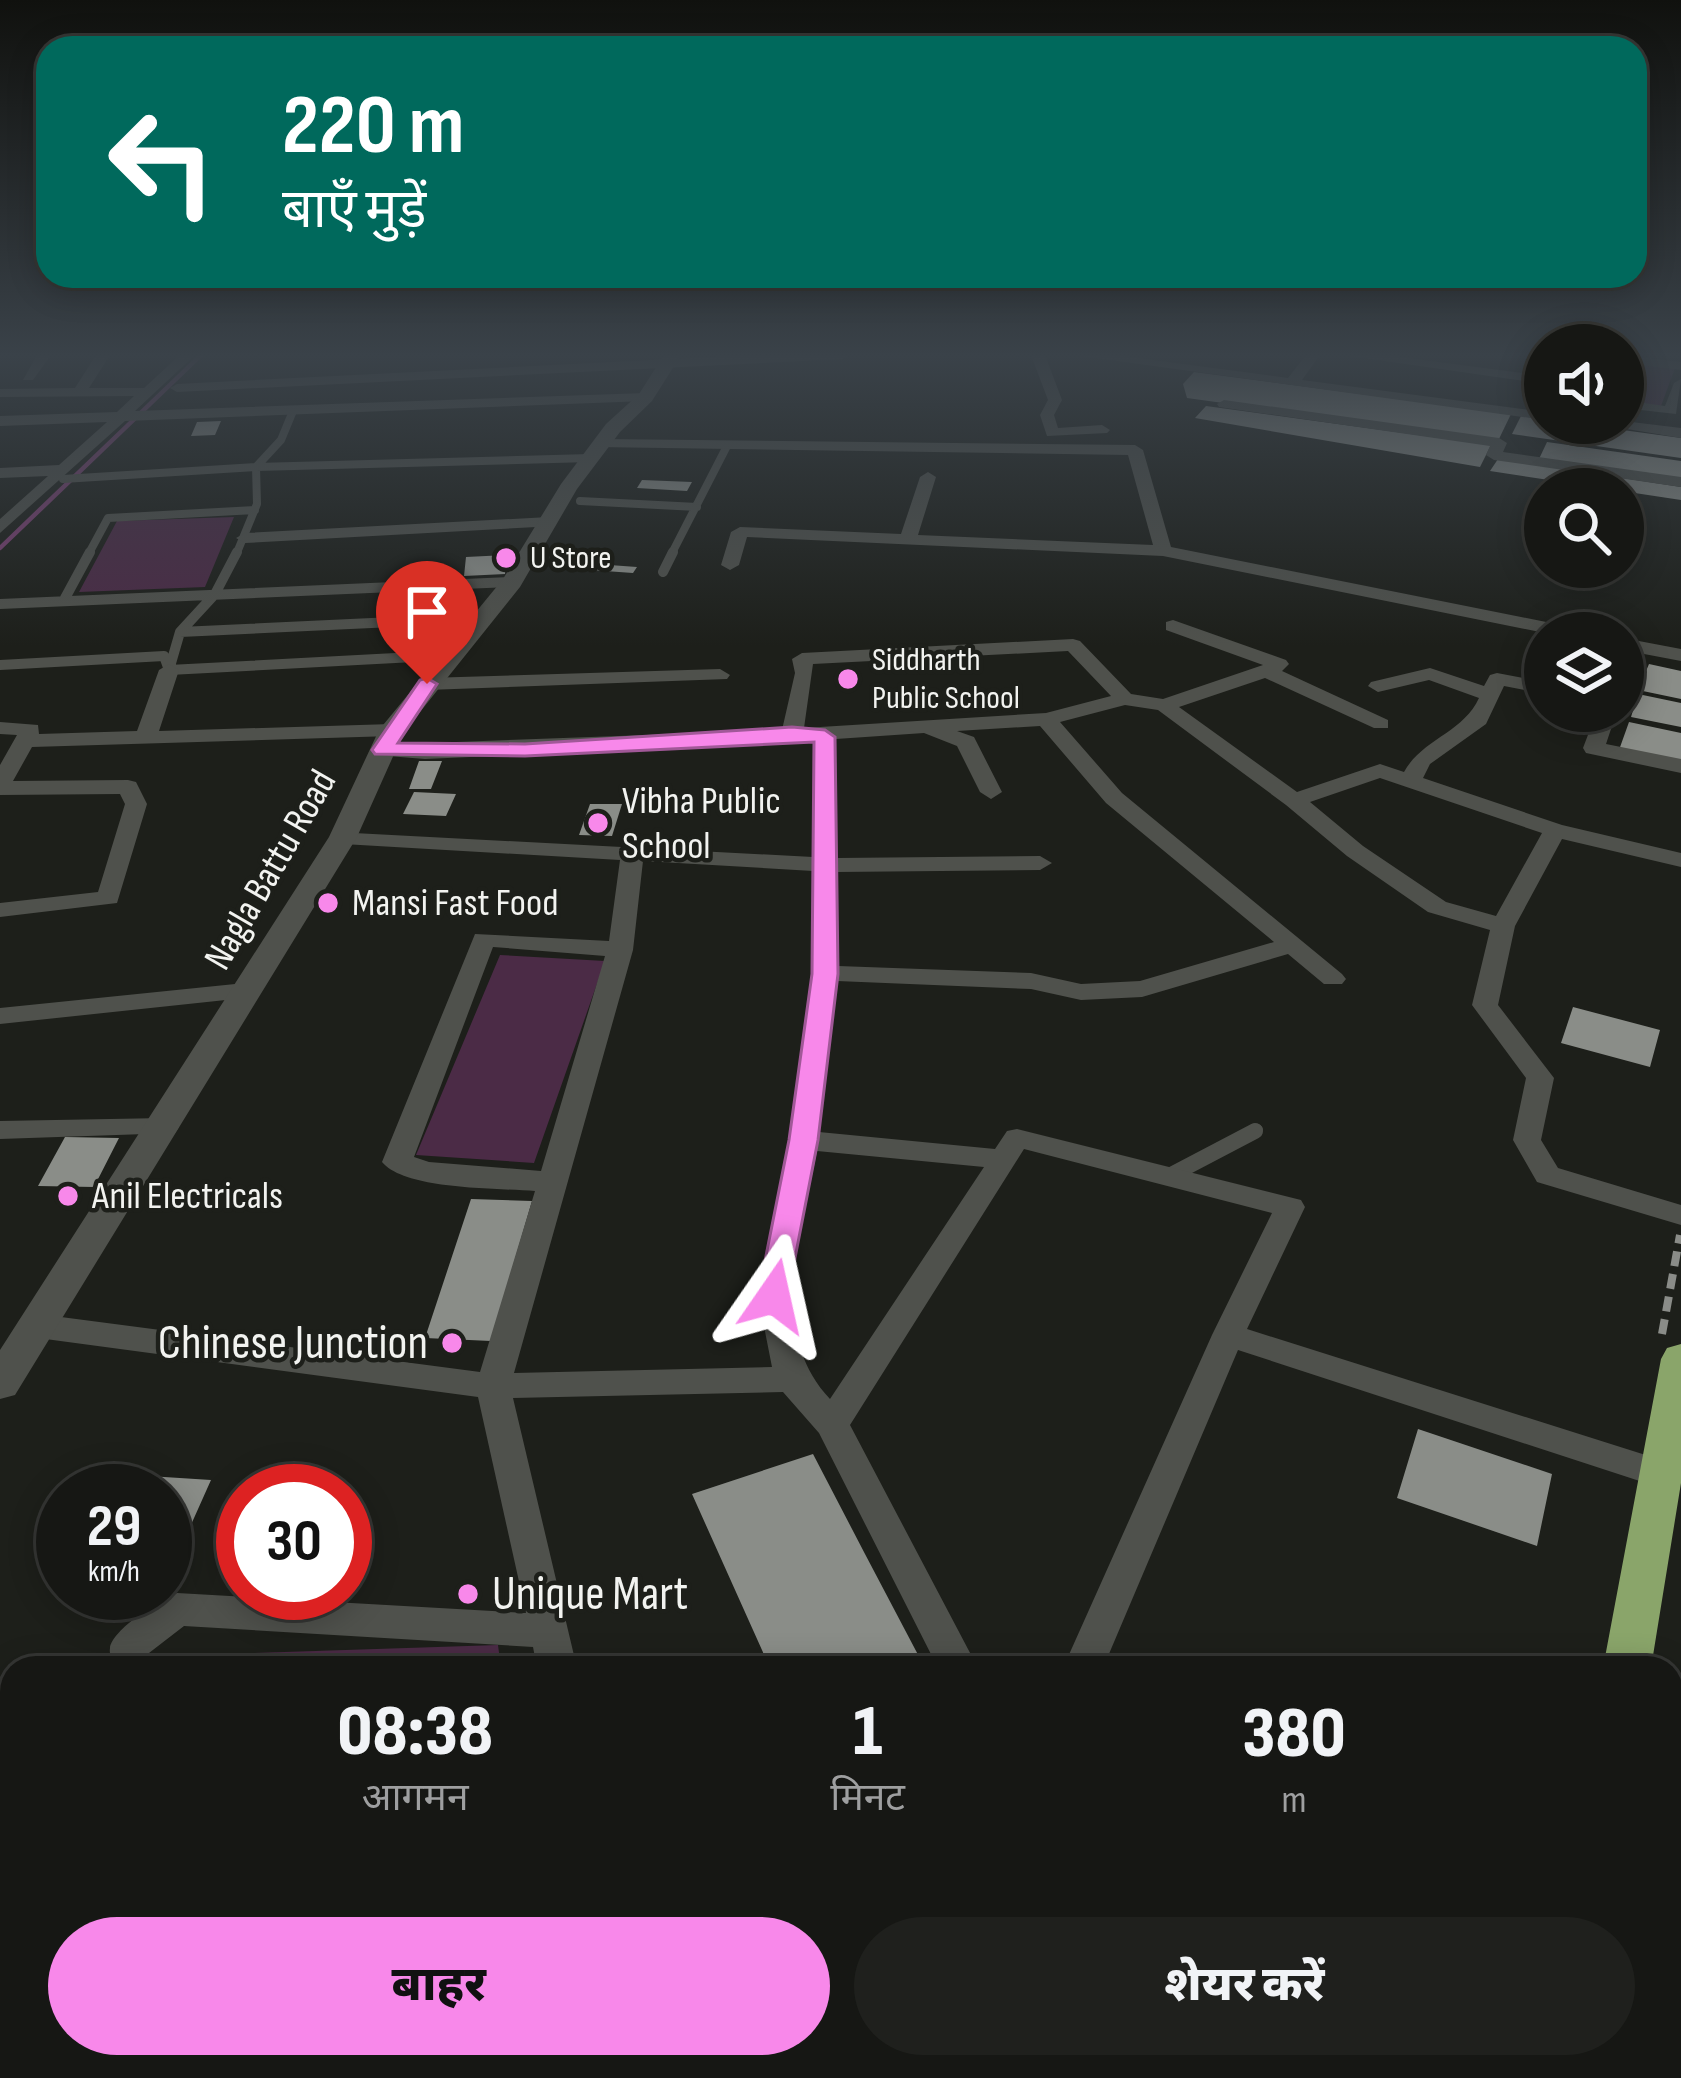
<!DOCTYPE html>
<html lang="hi">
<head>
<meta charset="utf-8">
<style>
	:root { --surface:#161714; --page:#1f201d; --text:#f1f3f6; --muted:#9e9fa0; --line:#353634; --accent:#f888ea }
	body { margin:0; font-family:"Sofia Sans Condensed","Noto Sans Devanagari",sans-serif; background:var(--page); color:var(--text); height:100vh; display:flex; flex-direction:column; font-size:45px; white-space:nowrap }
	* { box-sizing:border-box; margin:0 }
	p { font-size:39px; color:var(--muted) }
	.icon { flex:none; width:66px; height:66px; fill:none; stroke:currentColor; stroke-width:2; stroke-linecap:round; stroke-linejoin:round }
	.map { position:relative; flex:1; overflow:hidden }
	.drawer { position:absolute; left:0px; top:1656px; width:1683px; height:423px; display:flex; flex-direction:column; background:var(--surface); border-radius:36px 36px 0 0; box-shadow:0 6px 30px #0003,0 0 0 3px var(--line) }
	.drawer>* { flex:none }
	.guide { position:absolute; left:36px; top:36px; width:1611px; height:252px; border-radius:36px; box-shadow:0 6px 30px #0003,0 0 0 3px var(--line); background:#00695c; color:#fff; overflow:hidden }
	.buttons { position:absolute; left:1524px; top:324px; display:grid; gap:24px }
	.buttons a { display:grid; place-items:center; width:120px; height:120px; border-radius:50%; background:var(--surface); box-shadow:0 6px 30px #0003,0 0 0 3px var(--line); font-size:60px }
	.speed { position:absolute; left:36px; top:1464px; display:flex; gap:24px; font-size:60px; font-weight:700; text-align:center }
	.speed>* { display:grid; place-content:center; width:156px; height:156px; border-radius:50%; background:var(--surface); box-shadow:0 6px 30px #0003,0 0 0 3px var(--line); line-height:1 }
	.speed small { font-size:30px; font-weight:400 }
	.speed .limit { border:18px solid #d22; background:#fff; color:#111 }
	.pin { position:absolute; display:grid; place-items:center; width:102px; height:102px; color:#fff; margin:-123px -51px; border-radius:50% 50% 50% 0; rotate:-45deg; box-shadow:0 0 12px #0007 }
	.pin .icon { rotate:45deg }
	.me { position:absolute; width:132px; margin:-66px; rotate:11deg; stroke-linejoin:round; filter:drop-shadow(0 0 9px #0008) }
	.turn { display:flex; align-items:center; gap:42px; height:252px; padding:0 48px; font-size:54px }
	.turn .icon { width:156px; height:156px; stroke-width:2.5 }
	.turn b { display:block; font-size:84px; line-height:102px }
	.eta { display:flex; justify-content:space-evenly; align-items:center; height:204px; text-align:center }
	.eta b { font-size:72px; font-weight:800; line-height:84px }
	.cta { display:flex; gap:24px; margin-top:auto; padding:24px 48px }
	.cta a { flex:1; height:138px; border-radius:72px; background:var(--accent); color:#111; font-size:48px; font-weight:800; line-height:138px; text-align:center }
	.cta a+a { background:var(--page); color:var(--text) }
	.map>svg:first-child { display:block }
	.green { fill:#4b2b46 }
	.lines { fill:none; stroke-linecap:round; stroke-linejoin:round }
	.stream { stroke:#7a4072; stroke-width:4.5 }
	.building { fill:#8a8d88 }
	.path-far1 { stroke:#8a8c88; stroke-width:8; stroke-dasharray:15 8; stroke-linecap:butt }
	.path { stroke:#8a8c88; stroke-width:9; stroke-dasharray:18 9; stroke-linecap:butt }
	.service-far3 { stroke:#4f514c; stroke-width:8 }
	.service-far2 { stroke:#4f514c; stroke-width:10 }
	.service-far1 { stroke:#4f514c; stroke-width:12 }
	.service { stroke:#4f514c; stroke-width:16 }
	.minor { fill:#4f514c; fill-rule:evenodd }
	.tertiary { fill:#4f514c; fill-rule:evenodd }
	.trunk { fill:#8aa56a; fill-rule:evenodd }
	.route { fill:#f888ea; stroke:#a15898; stroke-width:3 }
	.poi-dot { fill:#f888ea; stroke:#1d1f1a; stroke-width:4.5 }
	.labels { text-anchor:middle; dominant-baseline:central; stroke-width:9; stroke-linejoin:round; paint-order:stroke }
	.far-poi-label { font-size:33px; fill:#f2f3f0; stroke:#1d1f1a; text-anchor:start }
	.poi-label { font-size:39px; fill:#f2f3f0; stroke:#1d1f1a; text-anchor:start }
	.street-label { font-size:39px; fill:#f2f3f0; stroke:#1d1f1a }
	.near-poi-label { font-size:48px; fill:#f2f3f0; stroke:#1d1f1a; text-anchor:end }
</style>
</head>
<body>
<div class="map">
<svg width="1681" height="2078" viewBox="0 0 1681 2078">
	<rect width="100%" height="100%" fill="#1d1f1a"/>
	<!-- green -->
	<path class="green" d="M1623,361L1675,368L1661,406L1623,401Z
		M234,517L205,587L79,592L117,521Z
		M500,955L605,961L534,1163L416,1155Z
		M498,1645L501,1668H198L197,1655Z
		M278,2067H498L474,2078H281Z"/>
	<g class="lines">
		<!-- stream -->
		<path class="stream" d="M0,548L201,355"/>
	</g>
	<!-- building -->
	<path class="building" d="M1194,372L1511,414L1498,441L1187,398L1183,384Z
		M1206,406L1491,445L1480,467L1195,418Z
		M1521,416L1681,438V458L1512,434Z
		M221,421L215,435L191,436L197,422Z
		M1547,442L1681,461V480L1539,459Z
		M1498,459L1681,487V500L1490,471Z
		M642,480L692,482L687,491L637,488Z
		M506,555L505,574L464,576L466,557Z
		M568,562L637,567L633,573L563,568Z
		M1649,664L1681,671V699L1638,690Z
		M1638,694L1681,703V727L1631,717Z
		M1629,722L1681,733V763L1619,750Z
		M419,761H442L431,789H409Z
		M414,792L456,794L446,816L403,814Z
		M590,804H622L612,836L579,835Z
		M1573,1007L1660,1030L1650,1067L1561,1043Z
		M65,1137L119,1138L94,1187L38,1186Z
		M471,1199L532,1201L491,1341L425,1338Z
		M1418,1429L1552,1474L1537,1546L1397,1498Z
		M813,1454L865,1554L925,1668H770L692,1494Z
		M133,1475L211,1480L165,1583V1491H125Z
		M12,1717V2032L0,2036V1721Z
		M948,2067H1133L1139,2078H953Z
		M1193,2067H1420L1416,2078H1199Z"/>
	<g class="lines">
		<!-- path-far1 -->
		<path class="path-far1" d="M1662,1334L1680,1235"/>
		<!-- path -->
		<path class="path" d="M1675,2061L1681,2005"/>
		<!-- service-far3 -->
		<path class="service-far3" d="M63,479L256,467L590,458
			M580,501L697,507
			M88,555L108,518L255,510
			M236,555L257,504L256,467L281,440L293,411
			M671,555L727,446"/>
		<!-- service-far2 -->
		<path class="service-far2" d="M663,572L673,552
			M64,600L90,552
			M0,604L512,582
			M180,632L479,618
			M0,665L164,656L169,670L452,655
			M169,670L180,632L215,594L237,552"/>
		<!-- service-far1 -->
		<path class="service-far1" d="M1250,1134L1257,1130"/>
		<!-- service -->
		<path class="service" d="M1173,1174L1255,1131"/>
		<!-- minor -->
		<path class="minor" d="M37,355H51L33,380H23Z
			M96,355H110L89,388H144L180,355H195L135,411L646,393L653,397L646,401L125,421L0,533V519L48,476L0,478V468L59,465L107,422L0,426V416L117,412L134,396L0,397V389L75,388Z
			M752,355H850L843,359L177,392L170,388L177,384Z
			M1031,355H1045L1062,400L1054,415L1058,428L1102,425L1110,430L1107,433L1047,436L1040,415L1048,400Z
			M1074,355H1115L1288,378L1306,355H1320L1302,380L1545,412V420Z
			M1343,355H1385L1545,376V384Z
			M1623,355L1681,362V370L1623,363Z
			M1681,379L1676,414L1623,408V400L1665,406L1674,383Z
			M1224,400L1499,438L1507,443L1503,452L1681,477V487L1494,460L1486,455L1490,446L1219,407L1217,404Z
			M1623,421L1681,428V438L1591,423Z
			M603,439L1135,445L1143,450L1171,547L1571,627L1581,633H1545L1163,556L747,537L739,565L730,570L721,565L731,532L740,527L901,534L920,477L928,472L936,477L918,535L1153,545L1128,455L598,447V441Z
			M549,517L555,518V526L245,543L236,538L245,533Z
			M1173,620L1286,660L1289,664L1282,671L1388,720V728H1374L1265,678L1179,707L1297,792L1380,764L1404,772C1422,739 1463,733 1479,698L1429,680L1378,692L1368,686L1371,682L1430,668L1484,686L1490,675L1497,673L1545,682V694L1504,686L1486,724L1430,764L1423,778L1562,825L1681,853V867L1562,839L1515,926L1498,1005L1554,1078L1541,1140L1558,1168L1681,1205V1225L1537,1182L1513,1140L1526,1078L1472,1005L1490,930L1428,912L1347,856L1286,805L1158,710L1125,705L1060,722L1122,793L1342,974L1346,979L1342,984H1324L1288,954L1142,997L1081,1000L1031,989L837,981L819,1132L995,1149L1007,1131L1017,1129L1301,1200L1305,1207L1247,1329L1674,1464L1679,1474L1674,1484L1661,1488L1238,1350L1103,1668H1063L1212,1335L1272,1213L1024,1149L850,1425L978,1668H938L819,1433L783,1392L513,1398L577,1668H537L533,1647L184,1626L149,1653L152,1668H112C112,1661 109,1655 110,1648C112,1630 160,1599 177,1593L526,1613L478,1397L38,1338L26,1334L22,1326L26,1318L38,1314L480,1372L535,1191C498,1188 405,1190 382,1162L475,934L609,941L620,860L343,844L335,842L331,837L335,832L813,857L814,742L425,759L375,755V745L782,730L795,673L792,659L802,653L1073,639L1080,641L1131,694L1163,699L1263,665L1166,630V622ZM1068,651L1111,696L1046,713L804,728L813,664ZM1040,726L1106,803L1274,942L1140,981L1081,984L1031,973L838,966L837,872L1040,870L1052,863L1040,856L837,858L836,739L924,733L957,746L980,792L991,799L1002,792L974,737L957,731ZM1380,778L1542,833L1496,916L1446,902L1363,846L1310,802ZM643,861L813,871L812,973L790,1140L758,1296L772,1367L514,1373L633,950ZM493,947L605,956L541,1171L429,1162L414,1157ZM817,1151L984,1167L830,1399C766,1331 802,1233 817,1151Z
			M1623,638L1681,649V661L1623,650Z
			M169,664L179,670L159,731L392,724L403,730L392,736L32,747L13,781L128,780L136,782L147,804L117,903L0,917V903L98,892L125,804L120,794L0,795V765L17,735L0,734V722L38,725L39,734L137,731L159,670Z
			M720,669L730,675L727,679L427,690L417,684L427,678Z
			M1597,711H1617L1606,744L1681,759V773L1586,753L1583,748Z
			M245,983L258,991L254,997L0,1024V1008Z
			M165,1118L175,1121L179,1127L175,1133L0,1139V1121Z
			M12,2016V2062L0,2066V2020Z
			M714,2067H762L767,2078H718Z
			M1152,2067H1201L1206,2078H1156Z"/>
		<!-- tertiary -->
		<path class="tertiary" d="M664,355H681L652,401L620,432L577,489L520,587L404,732L357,837L15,1395L0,1399V1350L329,837L379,730L503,579L561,484L606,424L639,394Z"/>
		<!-- trunk -->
		<path class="trunk" d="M1681,1344V1483L1651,1668H1603L1661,1359L1667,1348Z
			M1681,1715V1827L1671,1831V1718Z
			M1527,2067H1585L1583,2078H1525Z
			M1605,2067H1663L1661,2078H1603Z"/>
	</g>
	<!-- sky -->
	<linearGradient id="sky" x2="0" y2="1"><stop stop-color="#10110e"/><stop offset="0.55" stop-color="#3a4249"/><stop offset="1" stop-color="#3a4249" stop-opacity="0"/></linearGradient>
	<rect width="1681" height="646" fill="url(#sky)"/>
	<!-- route -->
	<path class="route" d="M427,678L437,684L398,743L525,744L792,727L825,730L835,737L838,974L818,1140L786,1304H763L758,1296L789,1140L812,974L814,742L525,756L375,754L372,750L420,680Z"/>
	<!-- markers -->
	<g class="poi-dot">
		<circle cx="506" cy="558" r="12"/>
		<circle cx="848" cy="679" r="12"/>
		<circle cx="598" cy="823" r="12"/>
		<circle cx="328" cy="903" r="12"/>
		<circle cx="68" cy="1196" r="12"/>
		<circle cx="452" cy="1343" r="12"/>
		<circle cx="468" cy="1594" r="12"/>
	</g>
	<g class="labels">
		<!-- far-poi labels -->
		<g class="far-poi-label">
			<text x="530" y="558">U Store</text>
			<text x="872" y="660">Siddharth<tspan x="872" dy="38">Public School</tspan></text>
		</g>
		<!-- poi labels -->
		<g class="poi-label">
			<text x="622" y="801">Vibha Public<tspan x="622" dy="45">School</tspan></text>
			<text x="352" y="903">Mansi Fast Food</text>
			<text x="92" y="1196">Anil Electricals</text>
		</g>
		<!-- street labels -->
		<g class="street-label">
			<text transform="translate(271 870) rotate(-60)">Nagla Battu Road</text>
		</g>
		<!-- near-poi labels -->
		<g class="near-poi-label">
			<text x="428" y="1343">Chinese Junction</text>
			<text x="492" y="1594" text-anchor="start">Unique Mart</text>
		</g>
	</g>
</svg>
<div class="buttons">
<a><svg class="icon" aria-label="sound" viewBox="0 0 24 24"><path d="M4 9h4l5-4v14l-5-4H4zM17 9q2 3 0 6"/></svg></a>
<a><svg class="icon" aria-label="search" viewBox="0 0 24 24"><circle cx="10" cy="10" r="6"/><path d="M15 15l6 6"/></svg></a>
<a><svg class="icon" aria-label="layers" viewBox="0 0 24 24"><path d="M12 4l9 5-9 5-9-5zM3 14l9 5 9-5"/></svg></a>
</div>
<div class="speed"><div>29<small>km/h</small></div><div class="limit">30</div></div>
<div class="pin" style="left:427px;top:684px;background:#d93025"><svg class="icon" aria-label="arrive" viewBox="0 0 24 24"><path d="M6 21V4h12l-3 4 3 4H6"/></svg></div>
<svg class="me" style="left:774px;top:1296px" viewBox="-20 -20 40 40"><path d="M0-17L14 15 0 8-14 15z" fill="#f888ea" stroke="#fff" stroke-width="4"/></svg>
<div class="guide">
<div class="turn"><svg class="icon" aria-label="left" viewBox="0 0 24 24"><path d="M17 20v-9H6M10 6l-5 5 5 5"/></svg><div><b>220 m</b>बाएँ मुड़ें</div></div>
</div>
<section class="drawer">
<div class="eta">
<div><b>08:38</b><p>आगमन</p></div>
<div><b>1</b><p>मिनट</p></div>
<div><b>380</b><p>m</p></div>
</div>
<div class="cta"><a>बाहर</a><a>शेयर करें</a></div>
</section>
</div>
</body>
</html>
